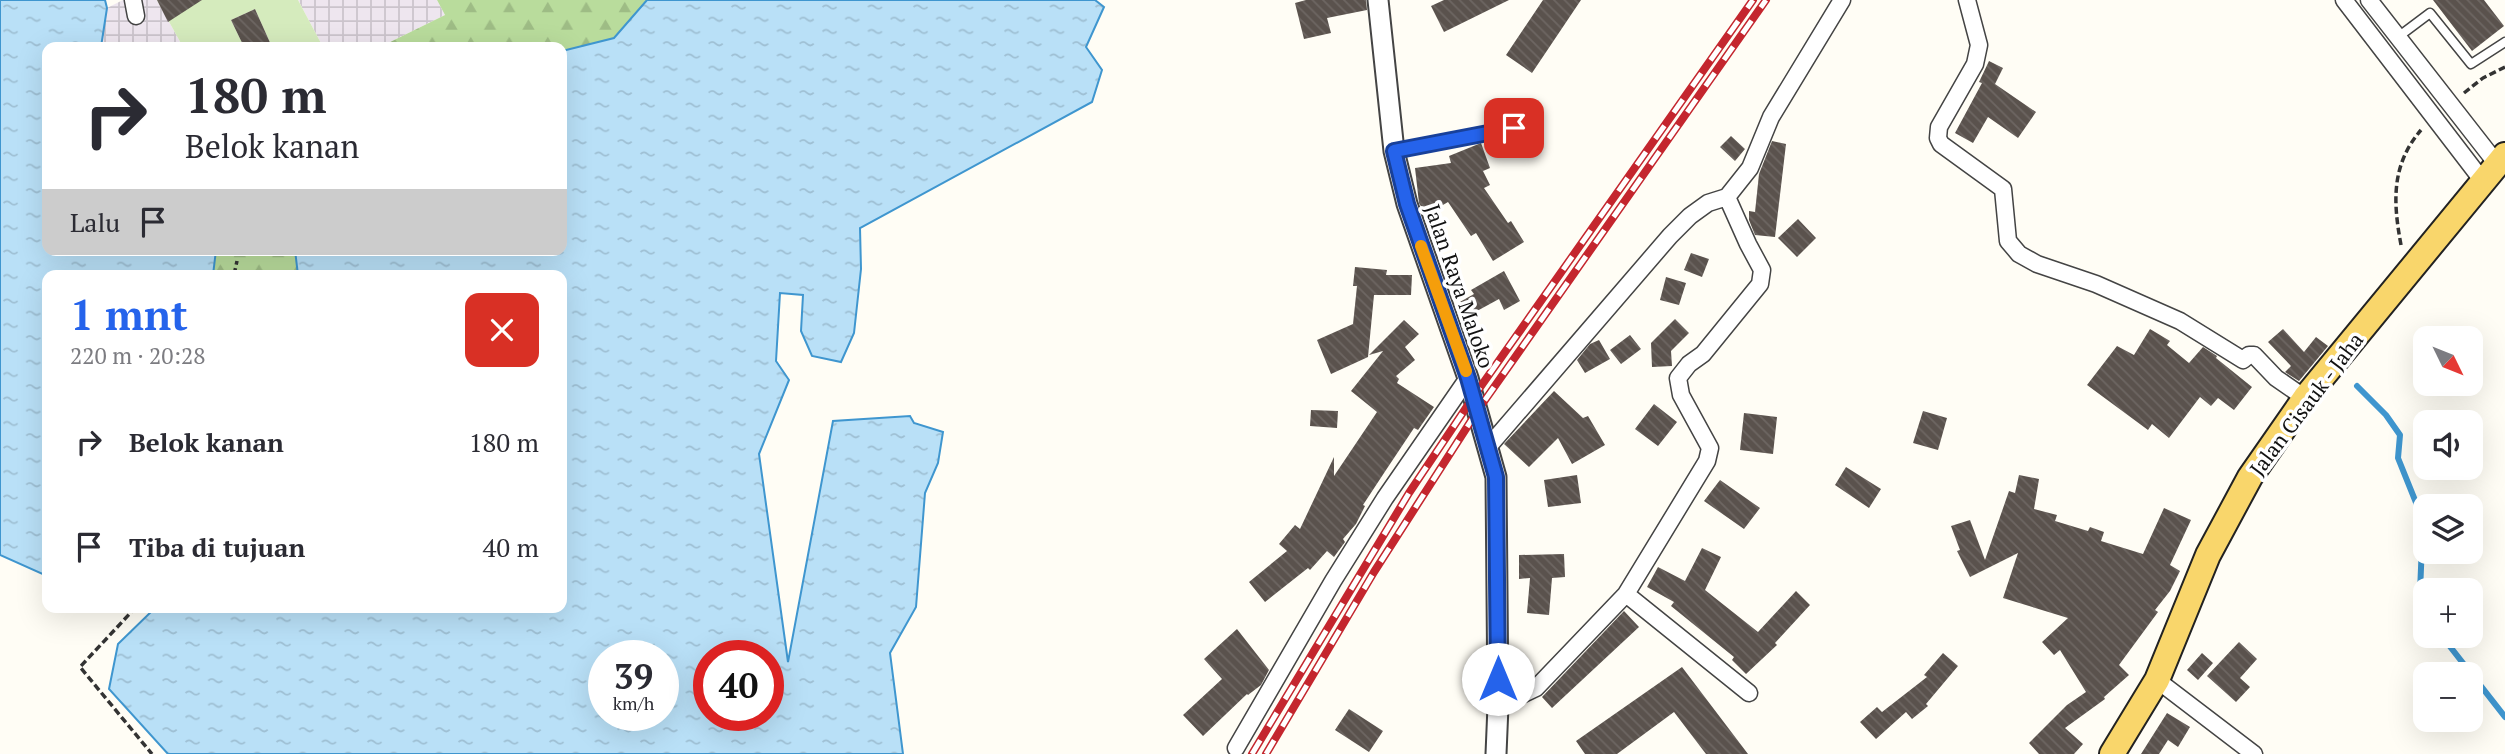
<!DOCTYPE html>
<html lang="id">
<head>
<meta charset="utf-8">
<style>
	:root { --surface:#fff; --page:#f2f2f3; --text:#2b2b33; --muted:#7c7c81; --accent:#2563eb }
	body { margin:0; font-family:"PT Serif",serif; background:var(--page); color:var(--text); height:100vh; display:flex; flex-direction:column; font-size:26px; white-space:nowrap }
	* { box-sizing:border-box; margin:0 }
	p { font-size:23px; color:var(--muted) }
	.icon { flex:none; width:38px; height:38px; fill:none; stroke:currentColor; stroke-width:2; stroke-linecap:round; stroke-linejoin:round }
	.map { position:relative; flex:1; overflow:hidden }
	.panel { position:absolute; left:42px; top:270px; width:525px; height:343px; display:flex; flex-direction:column; background:var(--surface); border-radius:14px; box-shadow:0 7px 28px #0002 }
	.panel>* { flex:none }
	.guide { position:absolute; left:42px; top:42px; width:525px; height:214px; border-radius:14px; box-shadow:0 7px 28px #0002; background:#fff; color:var(--text); overflow:hidden }
	.needle { width:46px; rotate:133deg }
	.fabs { position:absolute; left:2413px; top:326px; display:grid; gap:14px }
	.fabs a { display:grid; place-items:center; width:70px; height:70px; border-radius:14px; background:var(--surface); box-shadow:0 7px 28px #0002; font-size:35px }
	.speed { position:absolute; left:588px; top:640px; display:flex; gap:14px; font-size:35px; font-weight:700; text-align:center }
	.speed>* { display:grid; place-content:center; width:91px; height:91px; border-radius:50%; background:var(--surface); box-shadow:0 7px 28px #0002; line-height:1 }
	.speed small { font-size:18px; font-weight:400 }
	.speed .limit { border:10px solid #d22; background:#fff; color:#111 }
	.pin { position:absolute; display:grid; place-items:center; width:60px; height:60px; color:#fff; margin:-30px; border-radius:14px; box-shadow:0 4px 10px #0006 }
	.me { position:absolute; width:77px; margin:-38px; rotate:0deg; stroke-linejoin:round; filter:drop-shadow(0 0 5px #0008) }
	.turn { display:flex; align-items:center; gap:24px; height:147px; padding:0 28px; font-size:32px }
	.turn .icon { width:91px; height:91px; stroke-width:2.5 }
	.turn b { display:block; font-size:49px; line-height:60px }
	.then { display:flex; align-items:center; height:66px; padding:0 28px; background:#0003; gap:14px; font-size:26px }
	.round { display:grid; place-items:center; flex:none; width:74px; height:74px; border-radius:14px; background:var(--page) }
	.overview { display:flex; align-items:center; justify-content:space-between; height:119px; padding:0 28px }
	h1 { font-size:42px; font-weight:700; line-height:52px; color:var(--accent) }
	ul { padding:0; list-style:none }
	li { display:flex; align-items:center; gap:21px; height:105px; padding:0 28px }
	li div { flex:1 }
	li b { display:block; font-size:26px }
	li em { font-style:normal }
	.map>svg:first-child { display:block }
	.industrial { fill:url(#industrial-grid) }
	.grass { fill:#d5ebbd }
	.forest { fill:url(#forest-firs) }
	.water { fill:url(#water-ripples); stroke:#3f96cf; stroke-width:2; fill-rule:evenodd }
	.lines { fill:none; stroke-linecap:round; stroke-linejoin:round }
	.stream { stroke:#3f96cf; stroke-width:6 }
	.building { fill:url(#building-back-hatch) }
	.service-casing { stroke:#444; stroke-width:11 }
	.minor-casing { stroke:#444; stroke-width:19 }
	.tertiary-casing { stroke:#444; stroke-width:23 }
	.primary-casing { stroke:#222; stroke-width:28 }
	.path { stroke:#333; stroke-width:3.5; stroke-dasharray:7 3.5; stroke-linecap:butt }
	.service { stroke:#fff; stroke-width:8 }
	.minor { stroke:#fff; stroke-width:16 }
	.tertiary { stroke:#fff; stroke-width:19 }
	.primary { stroke:#f9d66b; stroke-width:24 }
	.rail-casing { stroke:#c4262e; stroke-width:8 }
	.rail { stroke:#fff; stroke-width:5; stroke-dasharray:16; stroke-linecap:butt }
	.route-casing { stroke:#184099; stroke-width:18 }
	.route { stroke:#2563eb; stroke-width:12 }
	.slow { stroke:#f59e0b; stroke-width:12 }
	.labels { text-anchor:middle; dominant-baseline:central; stroke-width:7; stroke-linejoin:round; paint-order:stroke }
	.street-label { font-size:21px; fill:#111; stroke:#fff }
</style>
</head>
<body>
<div class="map">
<svg width="2505" height="754" viewBox="0 0 2505 754">
	<defs>
		<pattern id="industrial-grid" width="8" height="8" patternUnits="userSpaceOnUse" patternTransform="scale(1.75)"><rect width="8" height="8" fill="#eee6ef"/><path d="M0 4h8M4 0v8" fill="none" stroke="#cbc4cc"/></pattern>
		<pattern id="forest-firs" width="22" height="20" patternUnits="userSpaceOnUse" patternTransform="scale(1.75)"><rect width="22" height="20" fill="#b9dc9c"/><path d="M5 1l3.5 6h-7zM16 11l3.5 6h-7z" fill="#9ebc85"/></pattern>
		<pattern id="water-ripples" width="26" height="14" patternUnits="userSpaceOnUse" patternTransform="scale(1.75)"><rect width="26" height="14" fill="#b9e0f7"/><path d="M2 4q2-2 4 0t4 0M15 11q2-2 4 0t4 0" fill="none" stroke="#9ebfd3"/></pattern>
		<pattern id="building-back-hatch" width="6" height="6" patternUnits="userSpaceOnUse" patternTransform="scale(1.75)"><rect width="6" height="6" fill="#5a524d"/><path d="M-1 5l2 2M0 0l6 6M5-1l2 2" fill="none" stroke="#6d6662"/></pattern>
	</defs>
	<rect width="100%" height="100%" fill="#fffdf5"/>
	<!-- industrial -->
	<path class="industrial" d="M123,0H157L183,47H101L107,8Z
		M298,0H437L445,15L380,47H323Z"/>
	<!-- grass -->
	<path class="grass" d="M157,0H298L323,47H272L255,9L231,20L244,47H183Z"/>
	<!-- forest -->
	<path class="forest" d="M437,0H647L614,38L562,51V47H380L445,15Z
		M216,250H295L298,275H213Z"/>
	<!-- water -->
	<path class="water" d="M0,0H105L107,8L101,47H47V250H216L213,275H47V576L0,555Z
		M647,0H1095L1104,7L1086,47L1102,70L1092,102L860,228L861,269L854,333L841,362L812,356L801,331L803,295L780,293L776,361L789,380L759,454L788,662L833,421L910,416L914,423L943,432L938,463L925,493L916,607L890,653L903,754H168L109,689L118,644L156,607H562V275H298L295,250H562V51L614,38ZM604,656H663V716H604ZM709,656H768V716H709Z"/>
	<g class="lines">
		<!-- stream -->
		<path class="stream" d="M2357,386L2386,415L2400,435L2398,458L2423,520L2420,592L2426,614
			M2441,635L2505,717"/>
	</g>
	<!-- building -->
	<path class="building" d="M157,0H202L168,22Z
		M1306,0H1366L1367,10L1327,18L1331,33L1304,39L1295,3Z
		M1444,0H1509L1444,32L1431,6Z
		M1543,0H1581L1532,73L1506,55Z
		M2433,0H2484L2504,26L2472,51Z
		M255,9L272,47H244L231,20Z
		M1989,61L2003,68L1995,84L2036,112L2018,138L1988,117L1973,143L1955,133L1982,83L1979,82Z
		M1731,136L1745,149L1735,161L1720,147Z
		M1772,141L1786,144L1775,237L1755,235L1749,220V211L1755,212L1759,174Z
		M1481,143L1490,168L1483,171L1490,185L1484,188L1508,223L1511,221L1524,242L1493,261L1476,233L1471,236L1448,202L1426,215L1419,203L1415,168L1451,163L1449,156Z
		M1798,219L1816,238L1797,257L1778,238Z
		M1691,253L1709,259L1702,277L1684,270Z
		M1355,267L1387,270L1386,275H1412L1411,295H1374L1368,357L1331,374L1317,340L1353,324L1357,286H1353Z
		M1504,271L1520,301L1504,310L1499,299L1466,317L1458,303L1474,294L1471,290Z
		M1666,277L1686,283L1679,305L1660,300Z
		M1675,319L1689,333L1671,351L1672,366L1652,367L1651,343Z
		M1404,320L1419,334L1405,347L1415,360L1396,376L1399,379L1397,383L1434,407L1418,430L1414,428L1386,470L1363,505L1365,506L1356,524L1343,539L1345,542L1334,557L1327,551L1310,570L1308,568L1265,602L1249,582L1287,551L1279,544L1295,525L1300,529L1334,457V476L1377,412L1351,391L1383,351L1369,355Z
		M2150,329L2170,341L2167,345L2189,363L2203,347L2217,356L2216,358L2252,387L2234,410L2218,398L2211,406L2200,397L2169,438L2152,424L2148,430L2087,385L2117,346L2134,355Z
		M2283,329L2304,352L2316,337L2328,346L2299,381L2285,372L2291,366L2268,342Z
		M1630,335L1641,349L1621,364L1610,350Z
		M1599,340L1610,359L1585,373L1577,360L1590,344Z
		M1554,391L1583,418L1588,416L1605,445L1572,464L1558,438L1529,467L1504,444Z
		M1654,404L1677,422L1658,446L1635,429Z
		M1311,410L1338,411L1337,428L1310,426Z
		M1923,411L1947,418L1938,450L1913,443Z
		M1744,413L1777,417L1773,454L1740,450Z
		M1846,467L1881,489L1869,508L1835,485Z
		M1577,475L1581,503L1548,507L1544,480Z
		M2019,475L2039,479L2034,509L2057,515L2055,521L2088,531L2090,527L2104,532L2101,541L2143,554L2164,508L2191,520L2170,565L2180,571L2170,591L2155,610L2158,612L2119,665L2129,675L2104,697L2105,699L2065,728L2083,744L2074,754H2039L2029,743L2067,705L2086,692L2060,650L2054,655L2042,642L2068,618L2003,598L2018,553L1970,577L1957,551L1960,550L1951,526L1970,520L1985,560L2009,491L2015,493Z
		M1720,480L1760,508L1744,529L1704,501Z
		M1702,548L1721,557L1705,590L1758,632L1796,591L1810,605L1775,643L1777,645L1746,674L1732,660L1734,657L1671,606L1674,602L1647,587L1658,567L1685,581Z
		M1564,554L1565,577L1552,578L1549,615L1527,613L1530,578L1519,579V555Z
		M1624,611L1639,627L1552,708L1542,697Z
		M1237,629L1269,670L1261,685L1248,695L1247,694L1203,736L1183,715L1222,679L1204,659Z
		M2239,642L2257,659L2240,678L2250,687L2236,702L2207,676Z
		M1943,653L1958,666L1926,704L1928,706L1912,719L1906,712L1876,739L1860,722L1877,707L1882,712L1927,677L1924,675Z
		M2202,653L2213,663L2198,680L2187,670Z
		M1682,667L1748,754H1706L1674,712L1617,754H1585L1576,741Z
		M1349,709L1383,731L1369,752L1335,730Z
		M2167,713L2190,727L2178,747L2168,740L2159,754H2141Z"/>
	<g class="lines">
		<defs>
			<path id="service" d="M2398,37L2430,13L2471,64L2505,42
				M1394,151L1514,128"/>
			<path id="minor" d="M133,0L136,16
				M1967,0L1979,45L1975,64L1939,127L1938,138L1941,144L2003,189L2008,241L2019,254L2037,264L2096,284L2180,321L2243,360L2249,355H2254L2276,378L2305,398
				M2344,0L2482,180
				M2369,0L2497,164
				M1489,446L1670,236L1690,216L1708,203L1727,197L1750,168L1771,117L1842,0
				M1626,594L1749,693
				M2157,680L2254,754
				M1498,706L1536,688L1626,594L1707,461L1710,448L1681,395L1678,378L1689,364L1703,354L1760,284L1762,270L1748,244L1727,197
				M1236,748L1333,581L1385,498L1468,378"/>
			<path id="tertiary" d="M1378,0L1394,151L1407,204L1468,378L1496,477L1498,706L1496,754"/>
			<path id="primary" d="M2112,754L2157,680L2208,555L2250,477L2305,398L2505,155"/>
		</defs>
		<!-- service casing -->
		<use href="#service" class="service-casing"/>
		<!-- minor casing -->
		<use href="#minor" class="minor-casing"/>
		<!-- tertiary casing -->
		<use href="#tertiary" class="tertiary-casing"/>
		<!-- primary casing -->
		<use href="#primary" class="primary-casing"/>
		<!-- path -->
		<path class="path" d="M2464,93L2483,78L2505,67
			M2401,245C2393,202 2391,165 2421,130
			M234,275L237,261
			M136,607L80,667L152,754"/>
		<!-- service -->
		<use href="#service" class="service"/>
		<!-- minor -->
		<use href="#minor" class="minor"/>
		<!-- tertiary -->
		<use href="#tertiary" class="tertiary"/>
		<!-- primary -->
		<use href="#primary" class="primary"/>
		<defs>
			<path id="rail" d="M1252,754L1409,493L1474,396L1753,0
				M1266,754L1374,572L1478,410L1766,0"/>
		</defs>
		<!-- rail casing -->
		<use href="#rail" class="rail-casing"/>
		<!-- rail -->
		<use href="#rail" class="rail"/>
	</g>
	<g class="lines">
		<defs>
			<path id="route" d="M1498,679L1496,477L1468,378L1407,204L1394,151L1514,128"/>
		</defs>
		<!-- route casing -->
		<use href="#route" class="route-casing"/>
		<!-- route -->
		<use href="#route" class="route"/>
		<!-- slow -->
		<path class="slow" d="M1421,246L1466,371"/>
	</g>
	<g class="labels">
		<!-- street labels -->
		<g class="street-label">
			<text transform="translate(1460 286) rotate(71)">Jalan Raya Maloko</text>
			<text transform="translate(2306 404) rotate(-53)">Jalan Cisauk - Jaha</text>
		</g>
	</g>
</svg>
<div class="fabs">
<a><svg class="needle" viewBox="-14 -14 28 28"><path d="M0-13l5 13h-10z" fill="#e53935"/><path d="M0 13l5-13h-10z" fill="#7c7c81"/></svg></a>
<a><svg class="icon" aria-label="sound" viewBox="0 0 24 24"><path d="M4 9h4l5-4v14l-5-4H4zM17 9q2 3 0 6"/></svg></a>
<a><svg class="icon" aria-label="layers" viewBox="0 0 24 24"><path d="M12 4l9 5-9 5-9-5zM3 14l9 5 9-5"/></svg></a>
<a>+</a>
<a>−</a>
</div>
<div class="speed"><div>39<small>km/h</small></div><div class="limit">40</div></div>
<div class="pin" style="left:1514px;top:128px;background:#d93025"><svg class="icon" aria-label="arrive" viewBox="0 0 24 24"><path d="M6 21V4h12l-3 4 3 4H6"/></svg></div>
<svg class="me" style="left:1498px;top:679px" viewBox="-20 -20 40 40"><circle r="19" fill="#fff"/><path d="M0-13L10 11 0 6-10 11z" fill="#2563eb"/></svg>
<div class="guide">
<div class="turn"><svg class="icon" aria-label="right" viewBox="0 0 24 24"><path d="M7 20v-9h11M14 6l5 5-5 5"/></svg><div><b>180 m</b>Belok kanan</div></div>
<div class="then">Lalu<svg class="icon" aria-label="arrive" viewBox="0 0 24 24"><path d="M6 21V4h12l-3 4 3 4H6"/></svg></div>
</div>
<section class="panel">
<div class="overview"><div><h1>1 mnt</h1><p>220 m · 20:28</p></div><a class="round" style="background:#d93025;color:#fff"><svg class="icon" aria-label="close" viewBox="0 0 24 24"><path d="M6 6l12 12M18 6L6 18"/></svg></a></div>
<ul>
<li><svg class="icon" aria-label="right" viewBox="0 0 24 24"><path d="M7 20v-9h11M14 6l5 5-5 5"/></svg><div><b>Belok kanan</b></div><em>180 m</em></li>
<li><svg class="icon" aria-label="arrive" viewBox="0 0 24 24"><path d="M6 21V4h12l-3 4 3 4H6"/></svg><div><b>Tiba di tujuan</b></div><em>40 m</em></li>
</ul>
</section>
</div>
</body>
</html>
